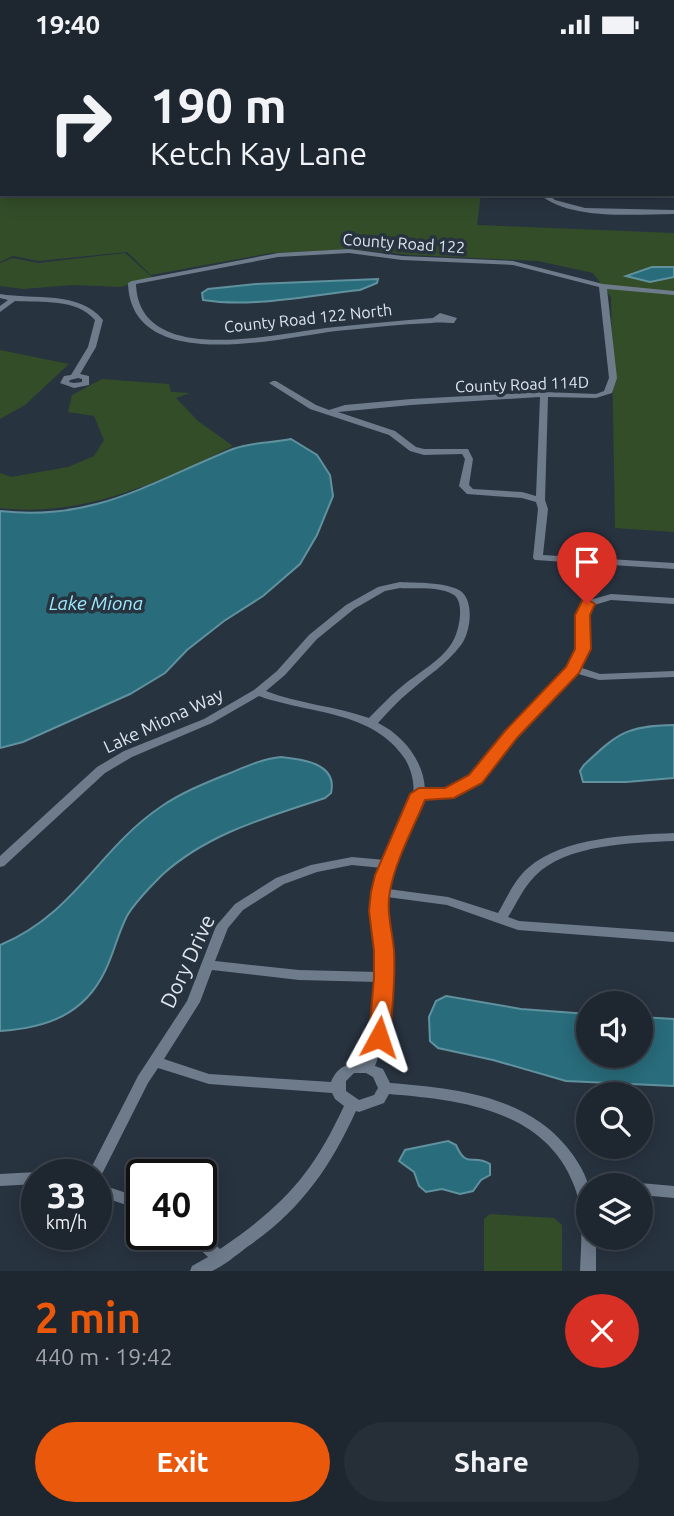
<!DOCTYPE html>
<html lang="en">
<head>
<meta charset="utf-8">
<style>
	:root { --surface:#1e2630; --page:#262e38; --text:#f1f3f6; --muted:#a1a5ab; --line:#3c434c; --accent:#ea580c }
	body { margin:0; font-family:Ubuntu,sans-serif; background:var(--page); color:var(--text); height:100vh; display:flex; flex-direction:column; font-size:26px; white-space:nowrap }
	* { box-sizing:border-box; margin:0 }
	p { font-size:23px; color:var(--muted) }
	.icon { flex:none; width:38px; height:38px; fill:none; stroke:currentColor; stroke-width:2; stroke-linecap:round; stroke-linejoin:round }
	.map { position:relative; height:1222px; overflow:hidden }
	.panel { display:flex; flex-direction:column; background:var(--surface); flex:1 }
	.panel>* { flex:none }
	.banner { position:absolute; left:0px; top:0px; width:676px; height:147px; box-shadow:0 4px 18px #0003,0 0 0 2px var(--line); background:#1e2630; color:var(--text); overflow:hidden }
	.fabs { position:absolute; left:576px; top:942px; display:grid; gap:14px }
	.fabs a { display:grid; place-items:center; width:77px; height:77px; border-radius:50%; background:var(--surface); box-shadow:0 4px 18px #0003,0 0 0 2px var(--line); font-size:35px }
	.speed { position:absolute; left:21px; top:1110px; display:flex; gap:14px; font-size:35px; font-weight:700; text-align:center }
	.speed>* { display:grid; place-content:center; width:91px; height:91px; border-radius:50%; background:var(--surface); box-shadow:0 4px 18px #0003,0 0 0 2px var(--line); line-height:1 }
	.speed small { font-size:18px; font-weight:400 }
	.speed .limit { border:4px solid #111; border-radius:10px; background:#fff; color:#111 }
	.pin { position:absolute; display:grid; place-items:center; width:60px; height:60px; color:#fff; margin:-72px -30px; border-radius:50% 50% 50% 0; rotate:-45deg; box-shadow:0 0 7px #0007 }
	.pin .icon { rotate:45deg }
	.me { position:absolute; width:77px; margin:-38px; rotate:5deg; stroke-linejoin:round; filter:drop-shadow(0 0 5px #0008) }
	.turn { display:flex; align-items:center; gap:24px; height:147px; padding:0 35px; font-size:32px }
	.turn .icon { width:91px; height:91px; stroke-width:2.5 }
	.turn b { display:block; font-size:49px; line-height:60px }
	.round { display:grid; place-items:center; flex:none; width:74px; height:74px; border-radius:37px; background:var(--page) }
	.overview { display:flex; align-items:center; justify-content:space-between; height:119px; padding:0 35px }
	h1 { font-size:42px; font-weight:700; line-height:52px; color:var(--accent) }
	.primary-button { display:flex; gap:14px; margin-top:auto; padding:14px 35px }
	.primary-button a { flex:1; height:80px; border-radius:42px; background:var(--accent); color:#fff; font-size:28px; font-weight:700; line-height:80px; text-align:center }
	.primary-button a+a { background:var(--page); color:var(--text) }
	.status { display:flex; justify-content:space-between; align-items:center; height:49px; padding:0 35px; background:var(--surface); direction:ltr }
	.status svg { height:19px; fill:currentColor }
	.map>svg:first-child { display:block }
	.green { fill:#334d29 }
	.water { fill:#296c7b; stroke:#60919e; stroke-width:2 }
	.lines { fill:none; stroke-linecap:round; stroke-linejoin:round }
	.minor { fill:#6e7b8b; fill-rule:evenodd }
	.route { fill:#ea580c; stroke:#983908; stroke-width:2 }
	.labels { text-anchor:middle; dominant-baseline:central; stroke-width:7; stroke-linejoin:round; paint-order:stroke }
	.far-street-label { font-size:16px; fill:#dfe6ef; stroke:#283340 }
	.street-label { font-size:18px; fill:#dfe6ef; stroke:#283340 }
	.water-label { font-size:19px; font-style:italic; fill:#9deafe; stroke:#283340 }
	.near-street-label { font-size:21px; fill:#dfe6ef; stroke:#283340 }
</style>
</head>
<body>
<div class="status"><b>19:40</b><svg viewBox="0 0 49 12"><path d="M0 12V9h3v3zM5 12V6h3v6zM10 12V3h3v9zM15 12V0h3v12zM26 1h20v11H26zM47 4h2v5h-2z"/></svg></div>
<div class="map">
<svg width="674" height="1222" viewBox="0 0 674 1222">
	<rect width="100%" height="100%" fill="#283340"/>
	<!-- green -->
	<path class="green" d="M0,86L2,145H481L477,176L674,184V483L615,479L611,248L593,224L538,212L411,206L355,200L271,204L151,226L127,203L38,212L13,207L0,213Z
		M125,204L153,229L120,238L72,236L24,240L0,237V214L13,209L38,214Z
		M0,301L69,315L25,356L0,370Z
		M102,330L169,335L171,343L190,344L176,349L198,372L233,397C159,433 84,469 0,459V424L11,428L68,418L94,407L104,391L94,367L68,363L72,346Z
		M490,1165L554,1169L562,1176V1222H484V1170Z"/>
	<!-- water -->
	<path class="water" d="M652,218H674V228L650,233L626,227Z
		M378,230L377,234L360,241C309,246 254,259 203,251L202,244L208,240L256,235Z
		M291,390L317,406L330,426L333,447L317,486L300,515L263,547L224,572L187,601L165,624L130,645L23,693L0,699V462C94,473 151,433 233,400C250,393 273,394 291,390Z
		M674,676V729L626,733H583L580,722L584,716C618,684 626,677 674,676Z
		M281,708C301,710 338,714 331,744L325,749C268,768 208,784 162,826C150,838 135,853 127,867C118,884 114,904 105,922C84,966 46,979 0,982V896C75,865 99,799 162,757C181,744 203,735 225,726C243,719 261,710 281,708Z
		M446,947L521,960L588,965V1006H640L641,968L674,970V1037L566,1032L493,1011L438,999L430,992L429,968L436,952Z
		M448,1092L456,1096C467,1121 472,1104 490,1115V1126L481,1131L473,1142L460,1145L442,1140L426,1143L419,1137L414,1123L399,1112L405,1101Z"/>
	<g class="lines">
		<!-- minor -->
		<path class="minor" d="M67,0H74L72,2H65Z
			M171,0H184L180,2H166Z
			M256,0H303L316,2H262Z
			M2,7V11L0,12V8Z
			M2,37V41L0,42V38Z
			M539,145H547L555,151L585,159L674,161V165C634,165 571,172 539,145Z
			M349,200L402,207L513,212L603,235L674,242V246L607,240L617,329L612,344L596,349L548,348L545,451L548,460L543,506L674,514V520L535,511L533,509L538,460L536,453L522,449L467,445L459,437L465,410L462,405L424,406L410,402L389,386L310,360L269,334L273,332H276L316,356L329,361L345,356L411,350L544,343L596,345L604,342L609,329L599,238L513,216L402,211L349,204L278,208L136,235C139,319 274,285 326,279C361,275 397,272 433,269L440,264L457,269L454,274C447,274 439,273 432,274C400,275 368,279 336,282C280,289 131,327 128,234L132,232L278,204ZM540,348L536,447L522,443L473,440L469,436L473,410L468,400H424L416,398L395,382L338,363L411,356Z
			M0,245C34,251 79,241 103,271L96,298L80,325L89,327V336L74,339L60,334L64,327L71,326L88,298L95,271C76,249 42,254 15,252L0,263V257L8,251L0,249ZM78,329L82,330V333L74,334L69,333L70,331Z
			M400,533C417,534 444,533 459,541C475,550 471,583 461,596C447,615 427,627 409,643C398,652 388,663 378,674C403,686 424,712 425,741H445L471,727L507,683L568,619L578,600L577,566L583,553L611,545L674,549V555L611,551L591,557L587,566L588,600L579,618L600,625L674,622V628L599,631L575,624L515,687L479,733L451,748L424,749C414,780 397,808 388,840L448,848L498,864C507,849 514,831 528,819C563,788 629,786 674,784V792C632,794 566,795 535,827C523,839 517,854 508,868L519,872L674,883V893L518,881L447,856L387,848C384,867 389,884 390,903C394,941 390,981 375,1017L383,1020L390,1034C452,1039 524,1046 566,1097C575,1108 584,1121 588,1135C591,1147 588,1174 588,1188H596V1222H580C581,1196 584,1167 576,1142C549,1061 462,1051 389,1045L384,1054L359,1063L356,1062C330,1119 300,1162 247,1198C238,1205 222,1218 212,1222C206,1222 196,1222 190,1222L192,1217L208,1208L189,1190L186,1185H201V1182L220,1200C283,1157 312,1126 344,1057L335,1050L332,1044L209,1035L158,1019L148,1034L100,1129L96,1131V1125H88L138,1027L187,952L216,877L235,855L276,829L311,816L352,808L385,811C395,790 408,769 413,746C415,734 411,720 405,710C373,661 308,665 259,647L212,674L132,708L105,724L4,817L0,818V807L97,718L124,702L204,670L254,641L277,622L309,586L346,556L378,538ZM400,539C416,540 440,537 454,546C465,554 459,582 453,592C442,612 417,624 400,639C389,648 379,659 369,669C335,657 299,655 266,642L285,626L317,590L354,560L385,542ZM352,816L382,819L374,843L372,863L378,923L299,921L215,912L228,879L243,861L284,835L317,823ZM212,921L299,931L378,933L374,978L362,1014C347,1014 337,1018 331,1033L209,1025L164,1010L200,953ZM354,1024H366L373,1028L378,1039L374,1046L359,1051L346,1042V1032Z
			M37,1123L43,1125H37V1135L0,1137V1125Z
			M96,1134L142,1149V1161L96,1146Z
			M640,1134L674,1137V1149L640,1146V1136H635Z"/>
	</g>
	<!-- route -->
	<path class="route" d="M587,550L595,555L590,566L591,600L579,624L517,689L482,734L454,749L425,751C413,780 396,810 390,842C386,862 392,880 394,901C396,929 392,959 390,988L387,993L379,996L372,993L369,988L374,928V902L369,862L371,843L375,826L410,745L419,739H445L469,726L505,682L566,618L575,600V566L582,552Z"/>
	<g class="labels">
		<!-- far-street labels -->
		<g class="far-street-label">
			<text transform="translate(404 194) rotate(4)">County Road 122</text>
			<text transform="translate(308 269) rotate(-6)">County Road 122 North</text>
			<text transform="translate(522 335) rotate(-2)">County Road 114D</text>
		</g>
		<!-- street labels -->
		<g class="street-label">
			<text transform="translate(163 671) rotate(-25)">Lake Miona Way</text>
		</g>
		<!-- water labels -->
		<g class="water-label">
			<text x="96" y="554">Lake Miona</text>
		</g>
		<!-- near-street labels -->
		<g class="near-street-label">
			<text transform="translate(187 912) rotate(-65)">Dory Drive</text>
		</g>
	</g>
</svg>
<div class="fabs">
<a><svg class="icon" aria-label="sound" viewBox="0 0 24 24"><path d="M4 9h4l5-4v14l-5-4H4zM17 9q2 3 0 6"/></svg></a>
<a><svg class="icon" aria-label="search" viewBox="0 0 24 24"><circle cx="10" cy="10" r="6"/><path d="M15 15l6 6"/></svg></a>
<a><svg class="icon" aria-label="layers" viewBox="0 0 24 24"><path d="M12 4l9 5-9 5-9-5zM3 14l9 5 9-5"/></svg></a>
</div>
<div class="speed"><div>33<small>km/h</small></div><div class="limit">40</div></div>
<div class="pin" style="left:587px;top:555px;background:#d93025"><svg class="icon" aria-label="arrive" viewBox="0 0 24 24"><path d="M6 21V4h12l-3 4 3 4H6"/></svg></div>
<svg class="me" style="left:379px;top:988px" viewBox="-20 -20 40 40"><path d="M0-17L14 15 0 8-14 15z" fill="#ea580c" stroke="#fff" stroke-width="4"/></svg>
<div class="banner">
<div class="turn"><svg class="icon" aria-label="right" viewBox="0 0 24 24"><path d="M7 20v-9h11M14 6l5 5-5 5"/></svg><div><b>190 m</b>Ketch Kay Lane</div></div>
</div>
</div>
<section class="panel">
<div class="overview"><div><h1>2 min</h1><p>440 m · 19:42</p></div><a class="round" style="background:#d93025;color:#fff"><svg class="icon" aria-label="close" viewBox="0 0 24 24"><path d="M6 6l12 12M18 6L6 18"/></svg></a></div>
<div class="primary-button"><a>Exit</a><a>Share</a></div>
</section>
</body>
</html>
